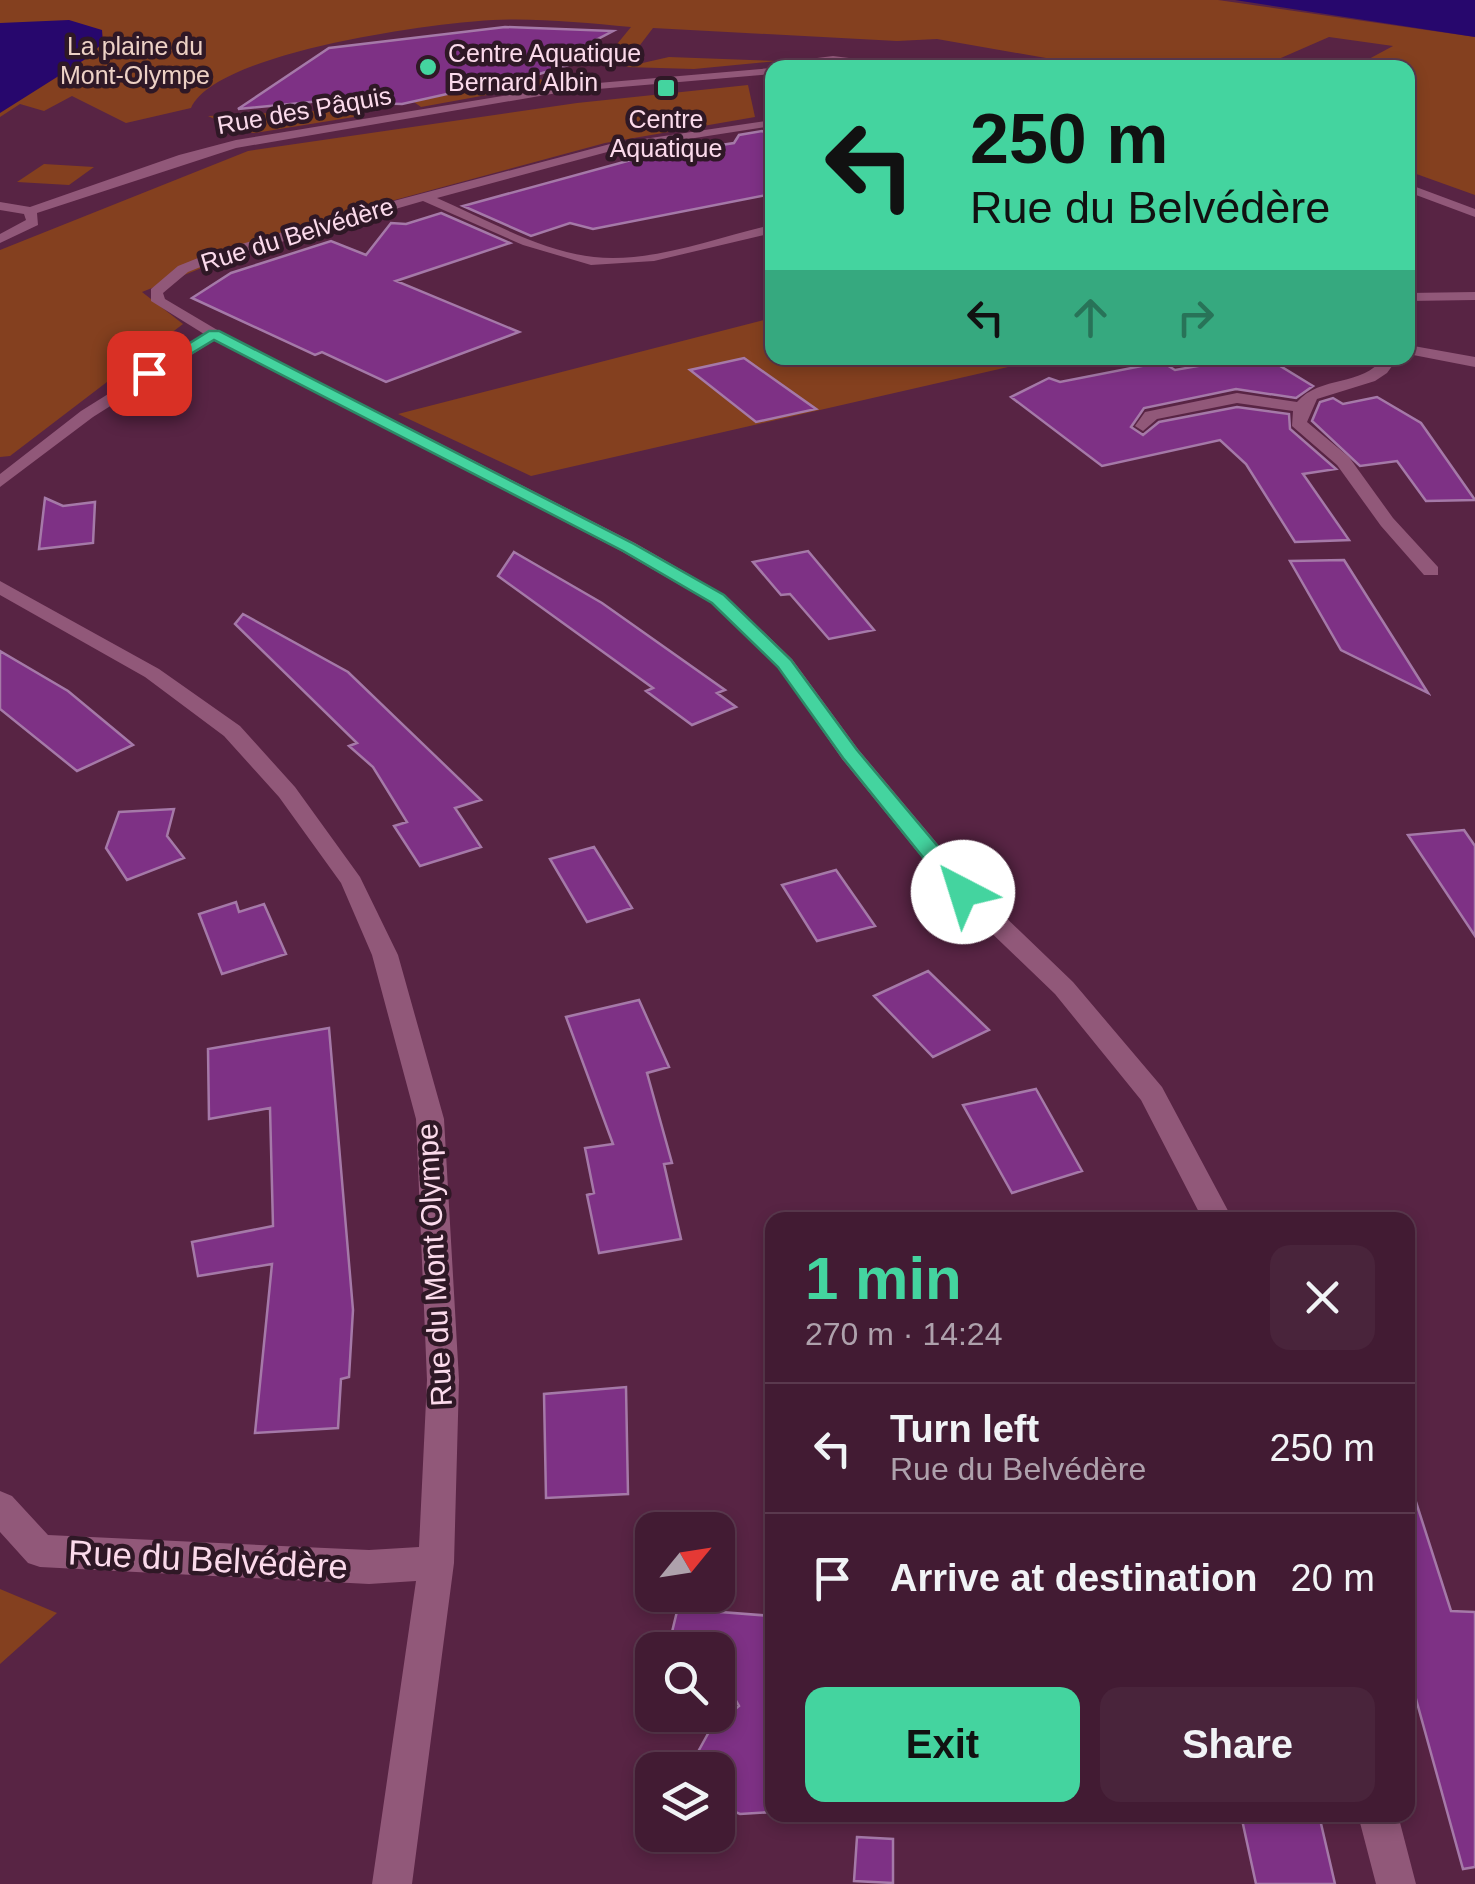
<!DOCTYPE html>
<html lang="en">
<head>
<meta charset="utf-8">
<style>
	:root { --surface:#421b33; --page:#49243b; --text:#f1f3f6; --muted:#aea1ac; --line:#5a394e; --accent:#44d49f }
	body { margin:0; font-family:Arial,sans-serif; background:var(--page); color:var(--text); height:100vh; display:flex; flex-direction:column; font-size:38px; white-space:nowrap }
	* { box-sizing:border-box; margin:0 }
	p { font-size:32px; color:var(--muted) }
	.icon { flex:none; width:55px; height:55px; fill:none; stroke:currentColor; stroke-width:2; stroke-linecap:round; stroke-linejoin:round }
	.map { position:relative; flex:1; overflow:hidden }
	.sheet { position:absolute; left:765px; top:1212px; width:650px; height:610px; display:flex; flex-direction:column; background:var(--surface); border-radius:20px; box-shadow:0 5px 15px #0003,0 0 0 2px var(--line) }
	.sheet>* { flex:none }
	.banner { position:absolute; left:765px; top:60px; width:650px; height:305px; border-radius:20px; box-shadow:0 5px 15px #0003,0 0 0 2px var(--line); background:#44d49f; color:#111; overflow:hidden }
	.needle { width:65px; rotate:60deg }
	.tools { position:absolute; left:635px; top:1512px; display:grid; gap:20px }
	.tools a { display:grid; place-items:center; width:100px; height:100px; border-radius:20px; background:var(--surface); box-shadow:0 5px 15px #0003,0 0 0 2px var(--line); font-size:50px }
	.pin { position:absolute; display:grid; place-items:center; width:85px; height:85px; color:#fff; margin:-42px; border-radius:20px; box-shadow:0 5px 15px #0006 }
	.me { position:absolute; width:110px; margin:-55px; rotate:320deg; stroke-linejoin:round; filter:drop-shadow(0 0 8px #0008) }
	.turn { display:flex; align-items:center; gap:35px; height:210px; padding:0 40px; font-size:45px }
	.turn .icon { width:130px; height:130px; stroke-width:2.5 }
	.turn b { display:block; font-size:70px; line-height:85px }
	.lanes { display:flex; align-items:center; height:95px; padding:0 40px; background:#0003; justify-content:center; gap:50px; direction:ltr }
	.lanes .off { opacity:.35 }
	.round { display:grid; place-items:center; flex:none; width:105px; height:105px; border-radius:20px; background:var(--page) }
	.head { display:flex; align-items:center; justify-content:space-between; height:170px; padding:0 40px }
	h1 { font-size:60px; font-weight:800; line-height:75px; color:var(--accent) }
	.button { display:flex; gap:20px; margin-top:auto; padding:20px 40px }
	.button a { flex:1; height:115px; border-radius:20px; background:var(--accent); color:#111; font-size:40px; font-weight:800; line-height:115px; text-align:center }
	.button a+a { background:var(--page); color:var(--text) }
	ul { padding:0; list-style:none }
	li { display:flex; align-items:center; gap:30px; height:130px; padding:0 40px; border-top:2px solid var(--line) }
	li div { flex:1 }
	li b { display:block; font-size:38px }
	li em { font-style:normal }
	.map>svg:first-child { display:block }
	.green { fill:#84401f }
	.water { fill:#27076d }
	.building { fill:#7e3185; stroke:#a579a8; stroke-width:2.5 }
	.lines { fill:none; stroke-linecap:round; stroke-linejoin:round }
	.minor { fill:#915879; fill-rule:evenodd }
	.route { fill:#44d49f; stroke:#2c8a67; stroke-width:2.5 }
	.poi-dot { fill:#44d49f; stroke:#2f1826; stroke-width:4 }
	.labels { text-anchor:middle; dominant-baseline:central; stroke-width:9; stroke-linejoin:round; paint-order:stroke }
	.far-park-label { font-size:25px; fill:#edd1c5; stroke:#2f1826 }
	.far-poi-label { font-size:25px; fill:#fbdaeb; stroke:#2f1826; text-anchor:start }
	.far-street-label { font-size:25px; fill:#fbdaeb; stroke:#2f1826 }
	.street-label { font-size:30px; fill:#fbdaeb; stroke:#2f1826 }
	.near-street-label { font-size:35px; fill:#fbdaeb; stroke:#2f1826 }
</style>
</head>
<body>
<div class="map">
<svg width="1475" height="1884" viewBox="0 0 1475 1884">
	<rect width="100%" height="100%" fill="#582444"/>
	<!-- green -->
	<path class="green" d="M0,0H1218L1475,37V195L1408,171V68L1354,67L1393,46L1329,37L1260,67L1103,68L937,39L897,41L653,28L637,49H613L631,27C585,23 539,18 493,20C433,23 216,52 191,108L126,123L72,96L44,111L20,104L0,117Z
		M669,57L777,61L694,69L625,67Z
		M533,77L552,83L421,107L414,102L484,87L495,88Z
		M748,85L755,117L605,143L321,220L142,292L183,324L10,456L0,457V250L248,151L577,103Z
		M352,109L360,116L255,133L243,132L208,116Z
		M44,164L94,167L69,185L17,182Z
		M772,318V358H1047L531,476L398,414Z
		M0,1589L57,1613L0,1664Z"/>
	<!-- water -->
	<path class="water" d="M1235,0H1475V37Z
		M69,20L102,30L103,43L84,60L0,113V23Z"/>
	<!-- building -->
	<path class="building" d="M505,27L613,31L575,51L591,58L494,88L483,86L402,104L368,103L352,98L238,109L329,48Z
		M762,131L772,136V194L593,229L570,223L531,236L463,206L642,157L734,143L739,135Z
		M441,213L510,243L396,281L519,332L386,382L322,352L315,355L192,298L231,273L331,241L366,255L391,223L406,224Z
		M744,358L816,409L756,422L690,370Z
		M1244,358H1267L1313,386L1296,398L1236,389L1144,408L1131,427L1143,435L1159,422L1237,407L1289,414L1290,429L1336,469L1303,474L1349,540L1295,542L1246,464L1220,440L1102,466L1011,397L1049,378L1060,382L1162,362L1175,370Z
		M1377,397L1421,423L1475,500L1426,501L1397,461L1360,466L1312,421L1320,402L1333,398L1343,404Z
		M45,498L63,506L95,502L93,543L39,549Z
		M808,551L874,630L829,639L790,594L781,595L753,562Z
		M514,552L602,603L725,690L717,693L736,707L692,725L646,691L653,688L498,576Z
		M1344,560L1428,693L1341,650L1290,561Z
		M243,614L348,672L481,800L455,808L481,847L420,866L394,826L407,822L373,767L349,746L357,743L235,624Z
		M0,651L68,691L133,745L77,771L0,709Z
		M174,809L167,836L184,858L127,880L106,848L119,812Z
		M1464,830L1475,846V936L1408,835Z
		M594,847L632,908L587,922L550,859Z
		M836,870L875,926L817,941L782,885Z
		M236,902L239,912L264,904L286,954L222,974L199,914Z
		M928,971L989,1030L933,1057L874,996Z
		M639,1000L669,1067L647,1073L672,1163L664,1164L681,1239L599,1253L587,1195L594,1193L585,1148L613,1144L566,1017Z
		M329,1028L353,1310L349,1377L341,1379L338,1428L255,1433L272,1264L198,1276L192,1242L273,1226L270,1108L209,1119L208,1049Z
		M1036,1089L1082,1171L1012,1193L963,1105Z
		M626,1387L628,1494L546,1498L544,1394Z
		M1416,1502L1451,1611L1475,1612V1867L1463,1869L1408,1670V1503Z
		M681,1595L722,1600L721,1612L772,1616V1812L740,1814L718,1805V1770H688L710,1730L739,1706L721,1674L718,1632L717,1640L672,1632Z
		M1241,1815H1319L1335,1884H1256Z
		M857,1837L893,1839V1883L854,1881Z"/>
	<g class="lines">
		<!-- minor -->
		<path class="minor" d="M833,56L857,59L877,68L833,62L790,68L809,59Z
			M772,68V74L563,92L236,148L37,213L38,225L0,243V234L26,220L24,214L0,210V202L30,207L179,155L236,140L563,86Z
			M772,120V126L611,151L437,198C486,219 540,251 594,257C651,263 712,239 767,226L772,228V233L654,261L591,265L523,245L423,201L218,260L188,272L163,293L165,299L219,331L635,543L725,595L792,659L858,749L972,885L1073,982L1162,1087L1233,1220H1203L1141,1100L1055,994L954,897L842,759L778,667L711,603L621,551L215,340L93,417L0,487V474L81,411L204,334L151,301V289L178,266L208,254L333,217L610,144Z
			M1408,184L1475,209V217L1408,192Z
			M1475,292V300L1408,301V293Z
			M1408,345L1475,357V367L1408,354Z
			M1383,358H1398L1387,373L1375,381L1317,399L1307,422L1349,457L1393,518L1438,567V575H1424L1381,526L1337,465L1292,426L1293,411L1237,403L1157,419L1143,431L1135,426L1145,412L1237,393L1297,402C1320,375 1363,387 1383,358Z
			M0,581L159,669L240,726L295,787L360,877L398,955L444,1119L459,1380L454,1563L412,1884H372L416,1581L369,1584L40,1567L28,1563L0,1532V1491L12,1496L48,1535L369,1550L419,1547L427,1380L416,1119L372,955L341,883L279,797L224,736L145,677L0,595Z
			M1358,1815H1398L1416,1884H1376Z"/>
	</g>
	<!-- route -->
	<path class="route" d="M209,331H219L634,544L724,595L791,660L857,750L971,886L974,892L971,897H955L843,758L778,667L712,603L623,551L214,340L154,376L142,373Z"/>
	<!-- markers -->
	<g class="poi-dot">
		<circle cx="428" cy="67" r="10"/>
		<rect x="656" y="78" width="20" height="20" rx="5"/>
	</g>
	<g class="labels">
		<!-- far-park labels -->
		<g class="far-park-label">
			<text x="135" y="46">La plaine du<tspan x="135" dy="29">Mont-Olympe</tspan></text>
		</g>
		<!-- far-poi labels -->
		<g class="far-poi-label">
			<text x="448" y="53">Centre Aquatique<tspan x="448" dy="29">Bernard Albin</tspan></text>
			<text x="666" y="119" text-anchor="middle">Centre<tspan x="666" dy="29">Aquatique</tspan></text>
		</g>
		<!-- far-street labels -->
		<g class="far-street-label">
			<text transform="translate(304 110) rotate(-10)">Rue des Pâquis</text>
			<text transform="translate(297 234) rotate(-17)">Rue du Belvédère</text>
		</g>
		<!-- street labels -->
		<g class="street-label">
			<text transform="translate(434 1265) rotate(-93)">Rue du Mont Olympe</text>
		</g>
		<!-- near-street labels -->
		<g class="near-street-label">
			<text transform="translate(208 1559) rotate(3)">Rue du Belvédère</text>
		</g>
	</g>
</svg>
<div class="tools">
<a><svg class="needle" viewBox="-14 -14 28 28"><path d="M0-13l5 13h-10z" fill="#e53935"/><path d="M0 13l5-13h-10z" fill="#aea1ac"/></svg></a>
<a><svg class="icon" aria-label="search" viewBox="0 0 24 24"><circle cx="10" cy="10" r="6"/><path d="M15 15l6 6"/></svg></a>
<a><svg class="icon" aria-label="layers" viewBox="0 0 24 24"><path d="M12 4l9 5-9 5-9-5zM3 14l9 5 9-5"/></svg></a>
</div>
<div class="pin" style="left:149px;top:373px;background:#d93025"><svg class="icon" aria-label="arrive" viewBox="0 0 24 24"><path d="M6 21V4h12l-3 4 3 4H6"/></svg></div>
<svg class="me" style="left:963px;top:892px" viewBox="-20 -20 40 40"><circle r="19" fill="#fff"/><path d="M0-13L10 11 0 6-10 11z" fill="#44d49f"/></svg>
<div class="banner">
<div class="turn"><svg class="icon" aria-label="left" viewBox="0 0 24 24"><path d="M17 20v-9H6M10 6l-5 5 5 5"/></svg><div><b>250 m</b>Rue du Belvédère</div></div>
<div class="lanes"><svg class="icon" aria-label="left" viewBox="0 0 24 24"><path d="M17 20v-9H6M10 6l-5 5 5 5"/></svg><svg class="icon off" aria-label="ahead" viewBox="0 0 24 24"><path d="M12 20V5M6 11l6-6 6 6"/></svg><svg class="icon off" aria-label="right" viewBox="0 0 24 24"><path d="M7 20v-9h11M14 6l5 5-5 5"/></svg></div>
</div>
<section class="sheet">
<div class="head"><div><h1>1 min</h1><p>270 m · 14:24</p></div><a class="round"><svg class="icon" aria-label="close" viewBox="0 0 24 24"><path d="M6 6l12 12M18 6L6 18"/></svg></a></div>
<ul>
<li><svg class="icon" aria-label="left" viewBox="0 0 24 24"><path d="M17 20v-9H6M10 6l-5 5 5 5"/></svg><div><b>Turn left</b><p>Rue du Belvédère</p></div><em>250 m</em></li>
<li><svg class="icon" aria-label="arrive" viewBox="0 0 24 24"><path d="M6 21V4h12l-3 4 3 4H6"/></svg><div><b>Arrive at destination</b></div><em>20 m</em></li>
</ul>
<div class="button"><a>Exit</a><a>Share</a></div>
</section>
</div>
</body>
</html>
